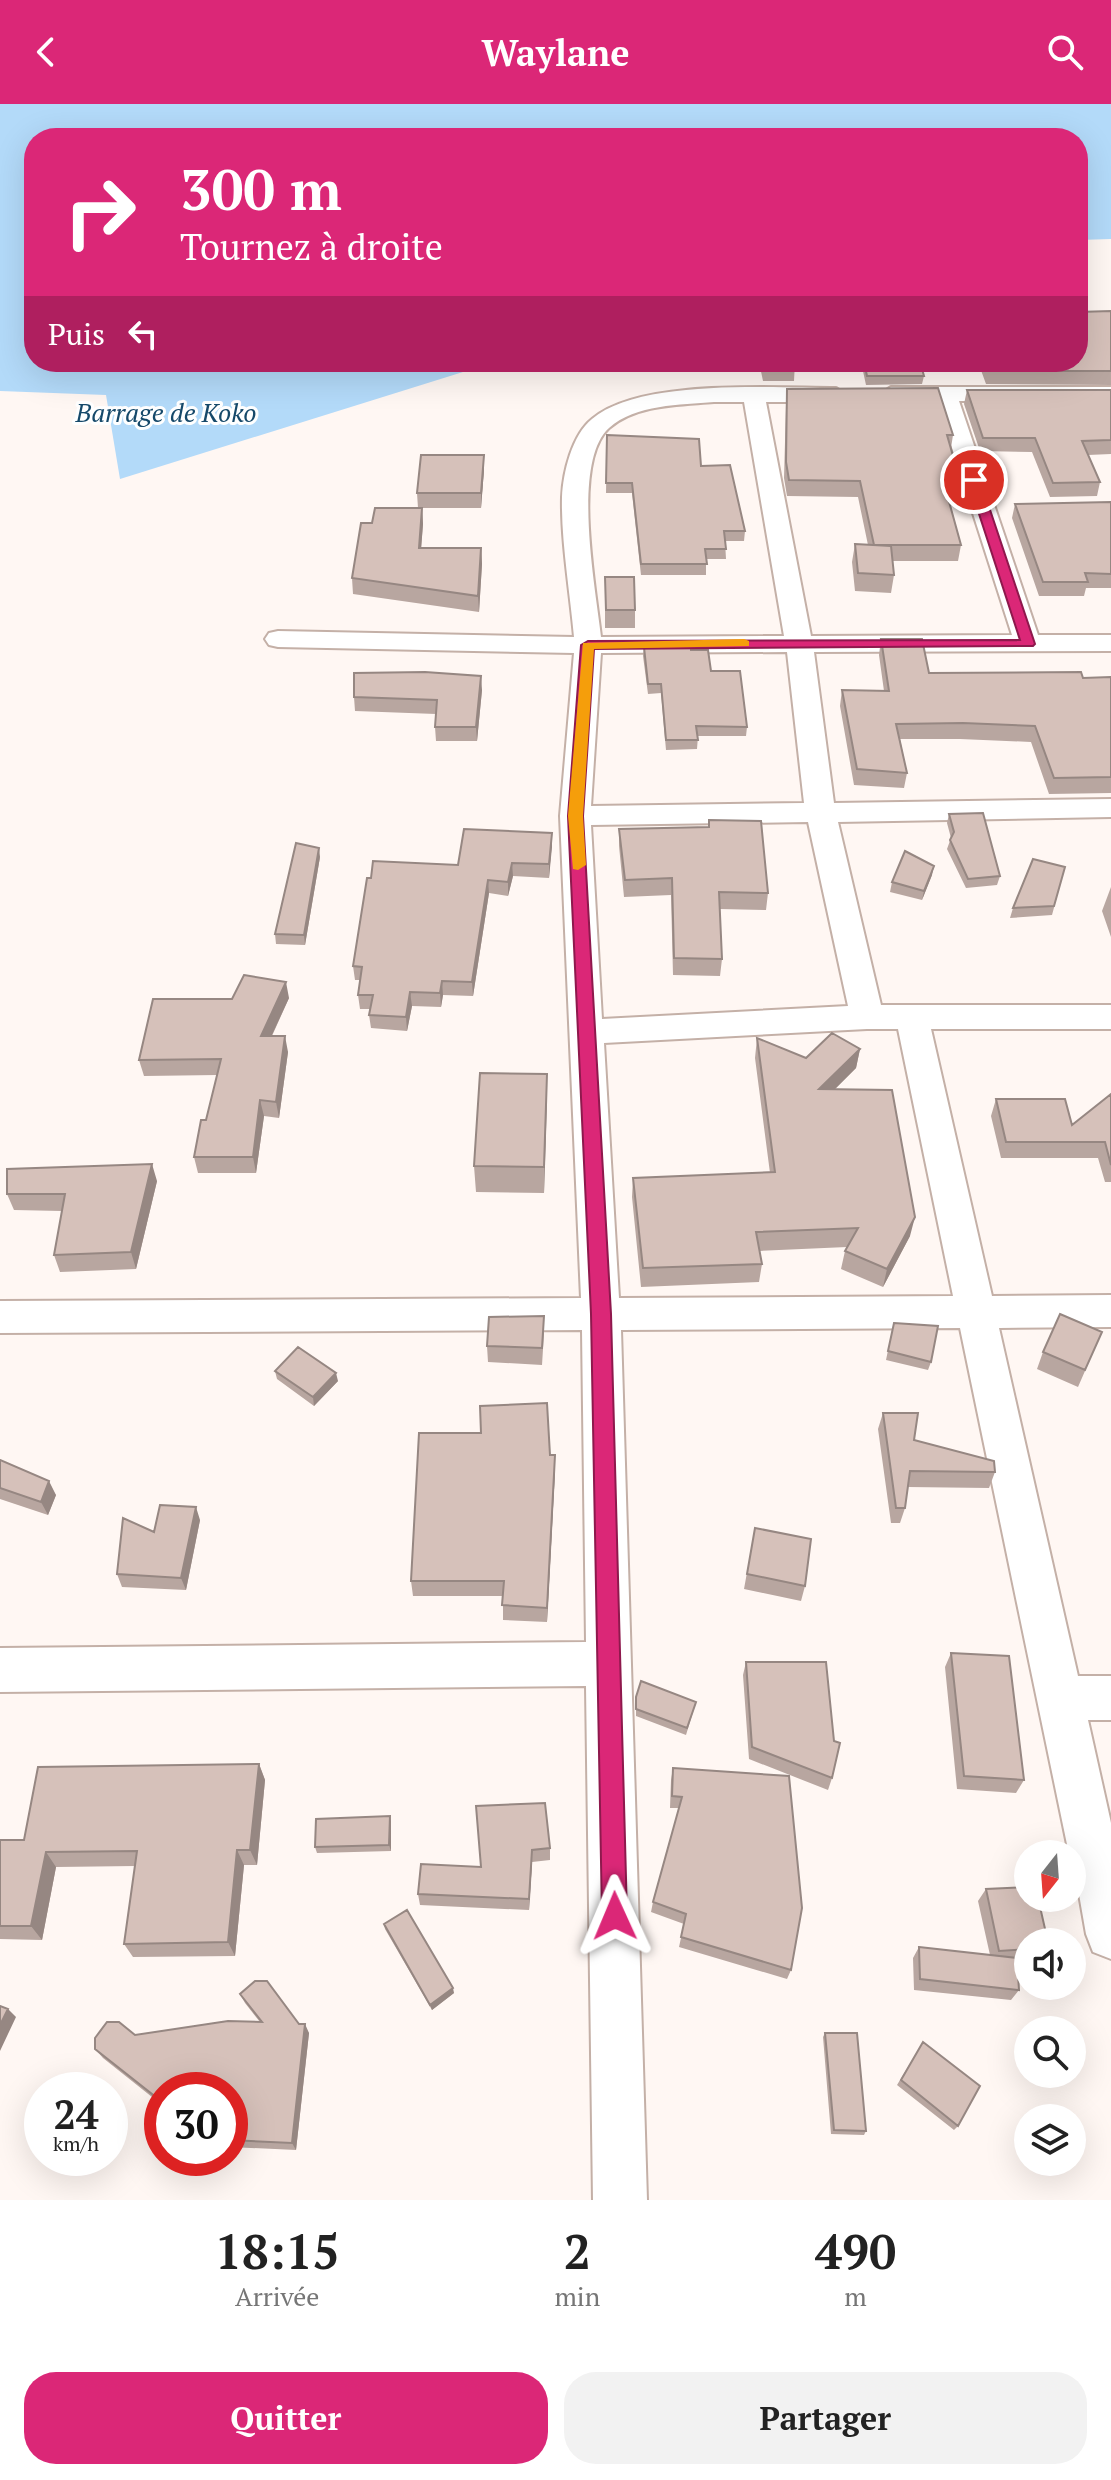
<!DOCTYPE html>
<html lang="fr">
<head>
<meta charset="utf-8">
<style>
	:root { --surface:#fff; --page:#f2f2f2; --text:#222; --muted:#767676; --accent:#db2777 }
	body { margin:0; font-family:"PT Serif",serif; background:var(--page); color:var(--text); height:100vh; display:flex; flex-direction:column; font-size:30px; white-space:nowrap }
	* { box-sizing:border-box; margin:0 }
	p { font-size:26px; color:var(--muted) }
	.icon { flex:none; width:44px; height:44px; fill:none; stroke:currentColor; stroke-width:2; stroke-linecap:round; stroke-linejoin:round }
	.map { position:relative; height:2096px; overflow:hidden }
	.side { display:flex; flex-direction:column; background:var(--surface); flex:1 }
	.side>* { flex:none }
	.hud { position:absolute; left:24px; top:24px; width:1064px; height:244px; border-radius:32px; box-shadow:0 8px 32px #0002; background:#db2777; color:#fff; overflow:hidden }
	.needle { width:52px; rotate:197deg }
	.controls { position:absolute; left:1014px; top:1736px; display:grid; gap:16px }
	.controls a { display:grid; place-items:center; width:72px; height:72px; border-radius:50%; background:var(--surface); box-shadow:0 8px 32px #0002; font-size:40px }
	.speed { position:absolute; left:24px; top:1968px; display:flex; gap:16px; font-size:40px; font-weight:700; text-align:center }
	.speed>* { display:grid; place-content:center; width:104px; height:104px; border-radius:50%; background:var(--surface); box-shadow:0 8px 32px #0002; line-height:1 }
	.speed small { font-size:20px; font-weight:400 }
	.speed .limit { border:12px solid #d22; background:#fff; color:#111 }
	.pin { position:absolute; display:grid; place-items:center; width:68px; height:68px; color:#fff; margin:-34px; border:4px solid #fff; border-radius:50%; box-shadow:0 2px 8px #0007 }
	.me { position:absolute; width:88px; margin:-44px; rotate:359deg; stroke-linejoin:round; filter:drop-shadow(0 0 6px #0008) }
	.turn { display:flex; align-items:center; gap:28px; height:168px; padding:0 24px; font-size:36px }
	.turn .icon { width:104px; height:104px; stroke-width:2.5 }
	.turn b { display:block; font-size:56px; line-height:68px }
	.then { display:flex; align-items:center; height:76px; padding:0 24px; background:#0003; gap:16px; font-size:30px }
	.eta { display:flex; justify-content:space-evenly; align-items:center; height:136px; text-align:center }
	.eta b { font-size:48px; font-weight:800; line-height:56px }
	.cta { display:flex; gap:16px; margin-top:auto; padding:16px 24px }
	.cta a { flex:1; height:92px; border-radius:32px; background:var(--accent); color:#fff; font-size:32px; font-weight:800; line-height:92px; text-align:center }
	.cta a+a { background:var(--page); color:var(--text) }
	header { display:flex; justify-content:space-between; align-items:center; height:104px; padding:0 24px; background:var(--accent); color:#fff; font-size:36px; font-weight:800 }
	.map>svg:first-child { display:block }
	.water { fill:#b3daf9 }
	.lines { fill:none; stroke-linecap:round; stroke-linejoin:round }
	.minor-casing { stroke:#c4b0a7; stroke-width:4 }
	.minor { fill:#fff; fill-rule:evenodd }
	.wall { fill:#b8a6a0 }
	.shaded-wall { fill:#968782 }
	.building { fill:#d6c1ba; stroke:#968782; stroke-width:2 }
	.route { fill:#db2777; stroke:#8e194d; stroke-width:2 }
	.slow { fill:#f59e0b }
	.labels { text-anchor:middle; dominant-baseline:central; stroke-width:6; stroke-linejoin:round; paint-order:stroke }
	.far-water-label { font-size:26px; font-style:italic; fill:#16496a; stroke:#fff }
</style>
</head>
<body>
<header><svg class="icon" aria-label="back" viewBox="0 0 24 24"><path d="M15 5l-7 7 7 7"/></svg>Waylane<svg class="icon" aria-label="search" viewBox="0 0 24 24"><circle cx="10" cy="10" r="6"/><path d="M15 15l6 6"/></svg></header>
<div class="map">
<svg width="1111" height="2096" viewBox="0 0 1111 2096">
	<rect width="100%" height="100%" fill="#fff7f3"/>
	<!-- water -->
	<path class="water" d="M0,0H1111V135L1078,136V34H34V258H495L120,375L106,291L0,287Z"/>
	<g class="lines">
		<defs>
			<path id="minor" d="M891,283H1111V297H959L1038,531H1111V547L814,548L834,699L1111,695V713L838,718L881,901H1111V925H931L992,1192L1111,1191V1223L999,1224L1078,1572H1111V1616H1088L1111,1719V1855L1093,1848L1086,1830L1072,1750H1069L960,1224L621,1226L647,2096H593L586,1582L0,1588V1544L586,1538L582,1226L0,1229V1197L581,1194L560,712L574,549L278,543L269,541L265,535L269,529L278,527L574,533C570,488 561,437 562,393C563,369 572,331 592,315C639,274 775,284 836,284L847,291L836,298H766L811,532L1012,531L937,297L883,295L880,290ZM714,298H744L784,532L601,533C596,486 571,358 609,324C636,300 680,301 714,298ZM787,548L804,699L591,702L601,549ZM808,718L848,902L602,915L591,721ZM867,925H898L953,1192L619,1194L604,939Z"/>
		</defs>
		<!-- minor casing -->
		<use href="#minor" class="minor-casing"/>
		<!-- minor -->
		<use href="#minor" class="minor"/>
	</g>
	<!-- wall -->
	<path class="wall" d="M1111,207V281L986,280L978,258H1078Z
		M759,258H795L794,277H763Z
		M861,258H920L924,272L922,280L866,281Z
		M787,285L953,331L951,344L962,383L959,399H950L961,441L958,457H892L894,471L891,489L855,487L852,458L855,440L868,441L858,393L787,392L784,374L786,301Z
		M967,286H1111V350L1088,351L1100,378L1097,392L1050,393L1032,348L980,347L964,300Z
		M607,331L701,362L745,427L744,437H725L726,455H706V471H641L632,389H606Z
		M484,351V366L481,404H422L423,420L421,444H481L482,460L479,508L353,490L352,474L372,419L418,404L417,389Z
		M1111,398V484H1086L1084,492H1039L1012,414L1015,400Z
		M605,473L635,506V524H605Z
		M881,535L929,569L1083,574L1111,573V689L1049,690L1031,638L960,635H900L907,669L904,684L854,681L840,602L842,586L884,587L879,551Z
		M644,543L691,546L711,567L747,623L746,632H698L697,645L666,646L661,589L648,590L643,552Z
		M482,586L477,637H436L435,623L436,610L355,607L354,593Z
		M949,710L1000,772L997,781L966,784L947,745L951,734L947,719Z
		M709,716L768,789L766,806L720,805L722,855L720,872L673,871L671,791L624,793L619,742V725L708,723Z
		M552,729L549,774L513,772L508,792L489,789L473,892L443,891L441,903L412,902L407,927L371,924L369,911L370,905H360L358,891L360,876H355L353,862L458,761Z
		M320,753L305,841L276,840L275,830Z
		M1065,763L1052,811L1010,814L1013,804Z
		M932,771L922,796L890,788L892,778Z
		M1111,783V833L1102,807Z
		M289,894L272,932L288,948L279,1014L264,1012L256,1069H198L194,1053L206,1016L217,971L144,972L139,956L232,895Z
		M757,934L806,954L860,945L856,964L835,985L910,1132L883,1183L841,1165L845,1147L847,1143L759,1147L762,1160L759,1178L641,1183L632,1093L633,1074L770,1069L755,954Z
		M547,970L544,1089L476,1088L474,1062Z
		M1111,990V1078H1105L1098,1054H1001L991,1012L996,995L1072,1021Z
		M157,1077L136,1165L60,1168L54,1151L62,1107L14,1106L7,1090Z
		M892,1227L931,1258L928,1266L886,1256Z
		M1102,1228L1078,1283L1037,1265L1043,1248Z
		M544,1229L542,1261L488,1258L487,1242Z
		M275,1267L338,1277L314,1302L277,1275Z
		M883,1309L914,1336L995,1368L989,1384L908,1383L905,1404L900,1419H891L878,1325Z
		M550,1351L555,1367L547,1518L503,1516V1492H413L411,1477Z
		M0,1356L56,1391L48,1411L0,1395Z
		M200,1416L186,1486L122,1483L117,1470L154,1428Z
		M755,1424L805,1482L801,1497L744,1485Z
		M951,1549L1024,1676L1016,1689L957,1685L945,1563Z
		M746,1558L834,1637L832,1674L828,1686L749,1655L743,1571Z
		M636,1593L696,1598L686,1631L636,1612Z
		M259,1660L265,1676L257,1761H244L235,1852L133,1853L124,1840L135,1762L56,1763L42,1836L0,1835V1736H24Z
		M673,1664L791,1866L787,1875L679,1843L684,1820L651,1808L653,1798L679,1704H670L671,1676Z
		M476,1702L550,1744V1756L532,1758L529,1806L420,1801L418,1790L481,1763Z
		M390,1712L391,1718V1747L317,1749L315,1743Z
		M986,1785L1028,1838V1856H1017L1019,1886L1011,1896L914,1886L913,1854L919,1843L990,1851L978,1797Z
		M384,1820L454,1889L432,1906L385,1825Z
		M240,1890L299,1920L309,1929L296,2046L230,2043V1986H162V2040H160L153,2033L157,1997L103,1954L95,1945L135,1931L260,1918L245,1899Z
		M825,1929L866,2027L864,2031L831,2030L823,1933Z
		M920,1943L958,2022L954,2026L897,1981Z"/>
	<!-- shaded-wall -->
	<path class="shaded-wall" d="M484,351V366L481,404V389Z
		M422,404L423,420L420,459L419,444Z
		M481,444L482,460L479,508L478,492Z
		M481,572L482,586L477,637L476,623Z
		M552,729V743L549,774V760Z
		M319,744L320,753L305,841L304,831Z
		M512,759L513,772L508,792V778Z
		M934,762L932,771L922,796L924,787Z
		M488,776L489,789L473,892L472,878Z
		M442,877L443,891L441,903L440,889Z
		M286,878L289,894L264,948L261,932Z
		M410,888L412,902L407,927L406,913Z
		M285,932L288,948L279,1014L276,998Z
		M860,945L856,964L816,1004L819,985Z
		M547,970V996L544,1089V1063Z
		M260,996L264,1012L256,1069L253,1053Z
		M152,1060L157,1077L136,1165L131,1148Z
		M915,1113L910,1132L883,1183L887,1165Z
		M336,1269L338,1277L314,1302L313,1293Z
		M555,1351V1367L547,1518V1504Z
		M49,1377L56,1391L48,1411L41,1398Z
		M196,1403L200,1416L186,1486L181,1474Z
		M259,1660L265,1676L257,1761L250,1746Z
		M390,1712L391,1718V1747L389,1741Z
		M237,1746L244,1761L235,1852L228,1838Z
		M532,1746V1758L529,1806V1795Z
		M46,1748L56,1763L42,1836L31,1822Z
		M453,1884L454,1889L432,1906L430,1901Z
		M8,1905L16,1913L0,1947V1921Z
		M305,1920L309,1929L296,2046L292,2039Z"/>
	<!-- building -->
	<path class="building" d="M1111,207V267H989L986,258H1078V208Z
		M764,258H795L796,262H764Z
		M864,258H920L924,272H867Z
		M938,284L953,331H947L962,383H945L961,441H874L860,377L789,376L786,358L787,285Z
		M967,286H1111V336L1082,337L1100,378L1053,379L1035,334H983Z
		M607,331L699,335L701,362L730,361L745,427H724L726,445H705L707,460H641L632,379H606Z
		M421,351H484L481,389H417Z
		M1111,398V470L1085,469L1088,478H1043L1015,400Z
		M375,404H422L419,444H481L478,492L352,474L361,419H372Z
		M855,440L891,442L894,471L858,469Z
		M605,473H634L635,506H606Z
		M881,535H922L929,569L1081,568L1083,574L1111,573V673L1054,674L1035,622L963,619L896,620L907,669L857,665L842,586L889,587Z
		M691,542V546H708L711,567H740L747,623L696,622L698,636H666L661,580H648L644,543Z
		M425,568L481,572L476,623H435L437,596L354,593V569Z
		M983,709L1000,772L968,775L950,736L954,728L949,710Z
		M709,716L761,717L768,789L719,788L722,855L674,854L672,774L625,776L619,725L709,723Z
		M464,725L552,729L549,760L512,759L508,778L488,776L472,878L442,877L440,889L410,888L406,913L369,911L373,891H358L362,863L353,862L367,774H371L373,757L458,761Z
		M296,739L319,744L304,831L275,830Z
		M905,747L934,762L924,787L892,778Z
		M1033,755L1065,763L1054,802L1013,804Z
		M244,871L286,878L261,932H285L276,998L260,996L253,1053H194L201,1016H206L221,955L139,956L153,895H232Z
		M832,929L860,945L819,985L892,986L915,1113L887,1165L845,1147L858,1124L756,1128L762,1160L643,1164L633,1074L775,1068L757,934L806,954Z
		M480,969L547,970L544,1063L474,1062Z
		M1111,990V1061L1105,1038H1006L996,995H1065L1072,1021Z
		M152,1060L131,1148L54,1151L65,1090H7V1065Z
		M1060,1210L1102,1228L1085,1266L1043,1248Z
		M544,1212L542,1244L487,1242L489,1213Z
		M894,1219L938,1222L931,1258L888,1247Z
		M298,1243L336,1269L313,1293L275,1267Z
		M547,1299L550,1351H555L547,1504L502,1501L504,1477H411L419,1329H481L480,1302Z
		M883,1309H918L914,1336L994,1357L995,1368L910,1367L905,1404H896Z
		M0,1356L49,1377L41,1398L0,1384Z
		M160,1401L196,1403L181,1474L117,1470L123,1414L154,1428Z
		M755,1424L811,1435L805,1482L747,1470Z
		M951,1549L1009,1552L1024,1676L964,1672Z
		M746,1558H826L834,1637L840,1639L832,1674L752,1643Z
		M641,1577L696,1598L687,1624L636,1605V1593Z
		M259,1660L250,1746H237L228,1838L124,1840L137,1747L46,1748L31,1822H0V1736H24L38,1663Z
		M673,1664L789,1672L802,1804L791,1866L681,1833L686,1810L653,1798L682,1693L672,1692Z
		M545,1699L550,1744L532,1746L529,1795L418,1790L421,1760L481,1763L476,1702Z
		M390,1712L389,1741L315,1743L316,1715Z
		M1028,1783V1794H1038L1048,1838H1028V1845L999,1847L986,1785Z
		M407,1806L453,1884L430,1901L384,1820Z
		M919,1843L1017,1854L1019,1886L920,1875Z
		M255,1877H267L299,1920H305L292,2039L230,2036V1986H162V2033H153L157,1994L95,1945V1934L107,1918H119L135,1931L228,1917L262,1918L240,1890Z
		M0,1902L8,1905L0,1921Z
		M825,1929H857L866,2027L834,2026Z
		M923,1938L980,1982L958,2022L901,1976Z"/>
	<!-- route -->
	<path class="route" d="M974,372L980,376L1035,540L1033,542L594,545L583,712L611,1210L627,1812L624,1821L615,1825L606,1821L602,1812L591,1210L568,712L581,541L588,537L1020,536L968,376Z"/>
	<!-- slow -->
	<path class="slow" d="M744,535L749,537V542L594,545L583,712L586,761L578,766L573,765L568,712L583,539Z"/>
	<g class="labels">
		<!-- far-water labels -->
		<g class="far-water-label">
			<text x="166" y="308">Barrage de Koko</text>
		</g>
	</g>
</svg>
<div class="controls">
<a><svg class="needle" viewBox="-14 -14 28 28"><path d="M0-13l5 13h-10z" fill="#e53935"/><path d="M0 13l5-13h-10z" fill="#767676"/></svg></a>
<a><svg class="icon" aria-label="sound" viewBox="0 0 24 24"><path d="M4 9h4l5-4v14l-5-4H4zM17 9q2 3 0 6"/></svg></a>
<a><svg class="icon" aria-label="search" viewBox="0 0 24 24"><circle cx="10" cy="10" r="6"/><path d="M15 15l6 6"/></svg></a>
<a><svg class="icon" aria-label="layers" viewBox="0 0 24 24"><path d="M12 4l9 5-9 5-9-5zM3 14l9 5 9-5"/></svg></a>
</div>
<div class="speed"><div>24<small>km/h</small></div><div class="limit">30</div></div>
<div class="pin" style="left:974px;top:376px;background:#d93025"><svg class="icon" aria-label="arrive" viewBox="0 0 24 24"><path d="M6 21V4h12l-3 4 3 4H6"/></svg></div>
<svg class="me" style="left:615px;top:1812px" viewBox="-20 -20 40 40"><path d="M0-17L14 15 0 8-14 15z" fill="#db2777" stroke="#fff" stroke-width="4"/></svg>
<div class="hud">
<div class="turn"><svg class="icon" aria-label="right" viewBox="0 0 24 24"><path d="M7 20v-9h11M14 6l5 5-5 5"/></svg><div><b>300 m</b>Tournez à droite</div></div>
<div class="then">Puis<svg class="icon" aria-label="left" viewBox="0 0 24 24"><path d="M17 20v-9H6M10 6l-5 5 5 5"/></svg></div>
</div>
</div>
<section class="side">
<div class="eta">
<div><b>18:15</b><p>Arrivée</p></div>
<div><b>2</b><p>min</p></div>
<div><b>490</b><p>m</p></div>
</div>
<div class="cta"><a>Quitter</a><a>Partager</a></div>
</section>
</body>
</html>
